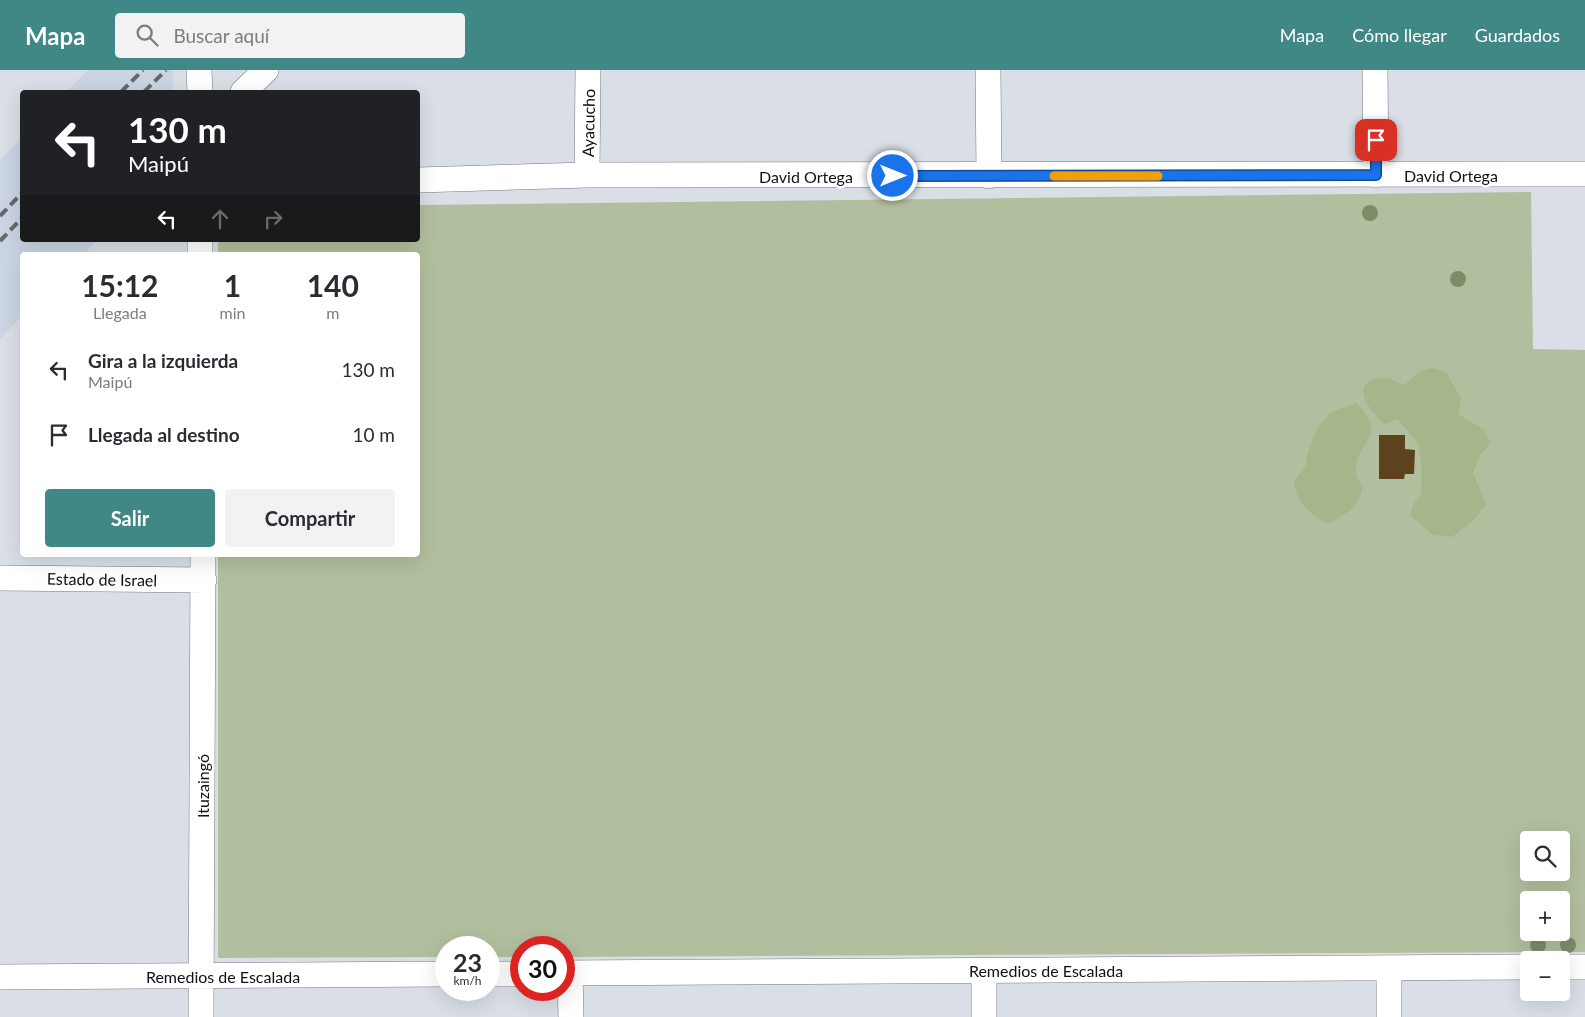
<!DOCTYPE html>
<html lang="es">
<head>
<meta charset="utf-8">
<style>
	:root { --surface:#fff; --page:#f2f2f3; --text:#2b2b33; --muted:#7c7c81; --accent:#408886 }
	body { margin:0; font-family:Lato,sans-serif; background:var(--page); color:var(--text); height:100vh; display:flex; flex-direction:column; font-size:19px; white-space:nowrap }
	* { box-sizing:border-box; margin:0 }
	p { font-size:16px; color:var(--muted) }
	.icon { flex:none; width:28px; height:28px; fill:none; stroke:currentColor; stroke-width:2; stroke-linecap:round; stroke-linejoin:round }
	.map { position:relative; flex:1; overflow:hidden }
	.panel { position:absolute; left:20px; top:182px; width:400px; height:305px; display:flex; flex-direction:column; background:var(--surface); border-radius:5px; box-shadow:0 5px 20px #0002 }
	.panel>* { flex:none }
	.top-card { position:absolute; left:20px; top:20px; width:400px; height:152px; border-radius:5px; box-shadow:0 5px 20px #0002; background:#202124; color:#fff; overflow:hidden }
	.tools { position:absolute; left:1520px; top:761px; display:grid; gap:10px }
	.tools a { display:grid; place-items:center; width:50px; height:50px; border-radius:5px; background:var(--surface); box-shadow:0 5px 20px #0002; font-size:25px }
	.speed { position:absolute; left:435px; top:866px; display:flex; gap:10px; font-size:25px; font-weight:700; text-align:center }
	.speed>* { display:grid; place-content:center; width:65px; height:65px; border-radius:50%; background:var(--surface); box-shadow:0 5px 20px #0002; line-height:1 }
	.speed small { font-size:12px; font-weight:400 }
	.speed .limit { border:8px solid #d22; background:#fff; color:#111 }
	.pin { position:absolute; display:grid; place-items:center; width:42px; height:42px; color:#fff; margin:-21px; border-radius:10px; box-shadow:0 2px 8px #0006 }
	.me { position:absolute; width:55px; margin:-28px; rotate:90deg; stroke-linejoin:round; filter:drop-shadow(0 0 4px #0008) }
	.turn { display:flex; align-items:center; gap:18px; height:105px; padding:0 25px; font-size:22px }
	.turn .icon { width:65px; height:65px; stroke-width:2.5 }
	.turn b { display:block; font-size:35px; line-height:42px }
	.lanes { display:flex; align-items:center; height:48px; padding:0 25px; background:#0003; justify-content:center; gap:25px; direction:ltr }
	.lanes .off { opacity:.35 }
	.eta { display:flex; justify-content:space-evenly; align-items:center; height:85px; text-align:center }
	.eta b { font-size:30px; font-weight:700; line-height:35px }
	.button { display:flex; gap:10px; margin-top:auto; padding:10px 25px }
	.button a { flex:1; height:58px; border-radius:5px; background:var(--accent); color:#fff; font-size:20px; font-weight:700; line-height:58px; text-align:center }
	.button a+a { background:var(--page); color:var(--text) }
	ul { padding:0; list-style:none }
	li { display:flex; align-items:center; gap:15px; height:65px; padding:0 25px }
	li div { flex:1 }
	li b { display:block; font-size:19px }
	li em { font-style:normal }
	header { display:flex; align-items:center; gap:30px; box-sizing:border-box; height:70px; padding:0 25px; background:var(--accent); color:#fff }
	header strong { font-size:24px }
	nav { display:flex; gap:28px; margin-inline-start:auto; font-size:18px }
	.search { width:350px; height:45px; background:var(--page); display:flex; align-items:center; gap:12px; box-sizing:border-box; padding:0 18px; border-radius:5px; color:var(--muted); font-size:19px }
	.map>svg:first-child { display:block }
	.built { fill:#cbd4e3 }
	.green { fill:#b2bf9e; fill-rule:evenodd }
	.forest { fill:#a5b68a }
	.building { fill:#5d421d }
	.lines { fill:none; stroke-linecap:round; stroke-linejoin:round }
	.street-casing { stroke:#74787f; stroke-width:26 }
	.street { stroke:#fff; stroke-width:25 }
	.rail { stroke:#65686d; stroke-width:4; stroke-dasharray:10 5; stroke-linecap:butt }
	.tree { fill:#7f8c68 }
	.route-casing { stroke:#114b97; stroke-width:12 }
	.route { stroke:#1a73e8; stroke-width:9 }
	.slow { stroke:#f59e0b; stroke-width:9 }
	.labels { text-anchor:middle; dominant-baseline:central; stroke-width:5; stroke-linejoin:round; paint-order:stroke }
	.street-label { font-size:16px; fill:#101114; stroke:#fff }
</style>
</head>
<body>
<header>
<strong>Mapa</strong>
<div class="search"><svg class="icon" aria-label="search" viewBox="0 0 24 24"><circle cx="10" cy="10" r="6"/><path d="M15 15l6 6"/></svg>Buscar aquí</div>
<nav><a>Mapa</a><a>Cómo llegar</a><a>Guardados</a></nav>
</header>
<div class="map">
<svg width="1585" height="947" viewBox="0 0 1585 947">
	<rect width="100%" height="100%" fill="#dadfe7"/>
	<!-- built -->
	<path class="built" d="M88,0H173V22H66Z
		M22,67V170H97L83,185H22V246L0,269V90Z"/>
	<!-- green -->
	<path class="green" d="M1531,122L1533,279L1585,280V882L564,887V878H521V887H489V878H446V887L218,888V485H418V185H218V170H418V135ZM1529,770H1561V802H1529ZM1529,830H1561V862H1529Z"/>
	<!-- forest -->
	<path class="forest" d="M1432,298L1446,302L1461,328L1458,344L1484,360L1490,373L1479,387L1473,403L1486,434L1474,450L1452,467L1433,465L1410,445L1414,433L1421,426L1422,400L1418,374L1398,349L1385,354C1367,341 1347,307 1386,308C1391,308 1398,313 1404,315L1420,301Z
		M1356,333C1391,366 1354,371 1356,403C1356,407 1361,413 1363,417C1358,438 1346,444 1328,454C1310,445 1296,432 1294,412L1305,397L1308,382L1317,359L1330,343Z"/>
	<!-- building -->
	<path class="building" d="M1379,365H1405V379L1415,380L1414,404H1405L1404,409H1379Z"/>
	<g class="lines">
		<defs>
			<path id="street" d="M199,0L200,22
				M988,0L989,106
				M1375,0L1376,105
				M243,22L266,0
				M587,105L588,0
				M418,110L587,105L1585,104
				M200,170V185
				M0,508L204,510
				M1561,897H1585
				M1389,898V947
				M984,900V947
				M564,903L1529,897
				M570,903L571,947
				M489,904H521
				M0,907L446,904
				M201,947L203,485"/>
		</defs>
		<!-- street casing -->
		<use href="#street" class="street-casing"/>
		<!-- street -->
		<use href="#street" class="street"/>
		<!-- rail -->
		<path class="rail" d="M121,22L143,0
			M144,22L166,0
			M0,146L22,123
			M0,171L22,148"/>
	</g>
	<!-- trees -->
	<g class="tree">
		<circle cx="1370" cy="143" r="8"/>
		<circle cx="1458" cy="209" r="8"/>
		<circle cx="1538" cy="875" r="8"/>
		<circle cx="1568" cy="875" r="8"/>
	</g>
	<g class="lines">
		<defs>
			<path id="route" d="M893,106L1376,105V70"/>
		</defs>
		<!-- route casing -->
		<use href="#route" class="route-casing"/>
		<!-- route -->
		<use href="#route" class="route"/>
		<!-- slow -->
		<path class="slow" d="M1054,106H1158"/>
	</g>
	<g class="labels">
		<!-- street labels -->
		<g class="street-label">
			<text transform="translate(588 53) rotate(-89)">Ayacucho</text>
			<text x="1451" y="105">David Ortega</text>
			<text x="806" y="106">David Ortega</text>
			<text transform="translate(102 509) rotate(1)">Estado de Israel</text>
			<text transform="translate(202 716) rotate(-90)">Ituzaingó</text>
			<text x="1046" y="900">Remedios de Escalada</text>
			<text x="223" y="906">Remedios de Escalada</text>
		</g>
	</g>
</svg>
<div class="tools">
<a><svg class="icon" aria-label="search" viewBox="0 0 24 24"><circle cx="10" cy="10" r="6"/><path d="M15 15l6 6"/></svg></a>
<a>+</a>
<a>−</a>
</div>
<div class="speed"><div>23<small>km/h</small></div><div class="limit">30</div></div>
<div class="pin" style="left:1376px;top:70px;background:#d93025"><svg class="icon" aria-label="arrive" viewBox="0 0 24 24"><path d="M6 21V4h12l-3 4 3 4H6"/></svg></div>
<svg class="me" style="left:893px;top:106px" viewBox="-20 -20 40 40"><circle r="17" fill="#1a73e8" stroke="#fff" stroke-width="3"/><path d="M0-11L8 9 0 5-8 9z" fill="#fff"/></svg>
<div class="top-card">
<div class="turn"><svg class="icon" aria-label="left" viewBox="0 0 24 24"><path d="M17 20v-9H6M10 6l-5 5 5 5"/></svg><div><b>130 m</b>Maipú</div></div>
<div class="lanes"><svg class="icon" aria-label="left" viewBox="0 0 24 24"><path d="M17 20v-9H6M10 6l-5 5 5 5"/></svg><svg class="icon off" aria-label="ahead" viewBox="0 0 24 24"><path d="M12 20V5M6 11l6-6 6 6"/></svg><svg class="icon off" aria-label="right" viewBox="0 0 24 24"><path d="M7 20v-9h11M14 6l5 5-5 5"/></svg></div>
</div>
<section class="panel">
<div class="eta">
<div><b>15:12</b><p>Llegada</p></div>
<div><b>1</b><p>min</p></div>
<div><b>140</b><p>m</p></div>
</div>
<ul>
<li><svg class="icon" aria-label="left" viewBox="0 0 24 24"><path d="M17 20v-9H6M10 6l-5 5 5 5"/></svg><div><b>Gira a la izquierda</b><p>Maipú</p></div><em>130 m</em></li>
<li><svg class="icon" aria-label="arrive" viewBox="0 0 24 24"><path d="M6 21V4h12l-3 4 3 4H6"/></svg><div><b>Llegada al destino</b></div><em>10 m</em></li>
</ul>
<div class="button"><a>Salir</a><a>Compartir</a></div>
</section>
</div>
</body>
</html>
